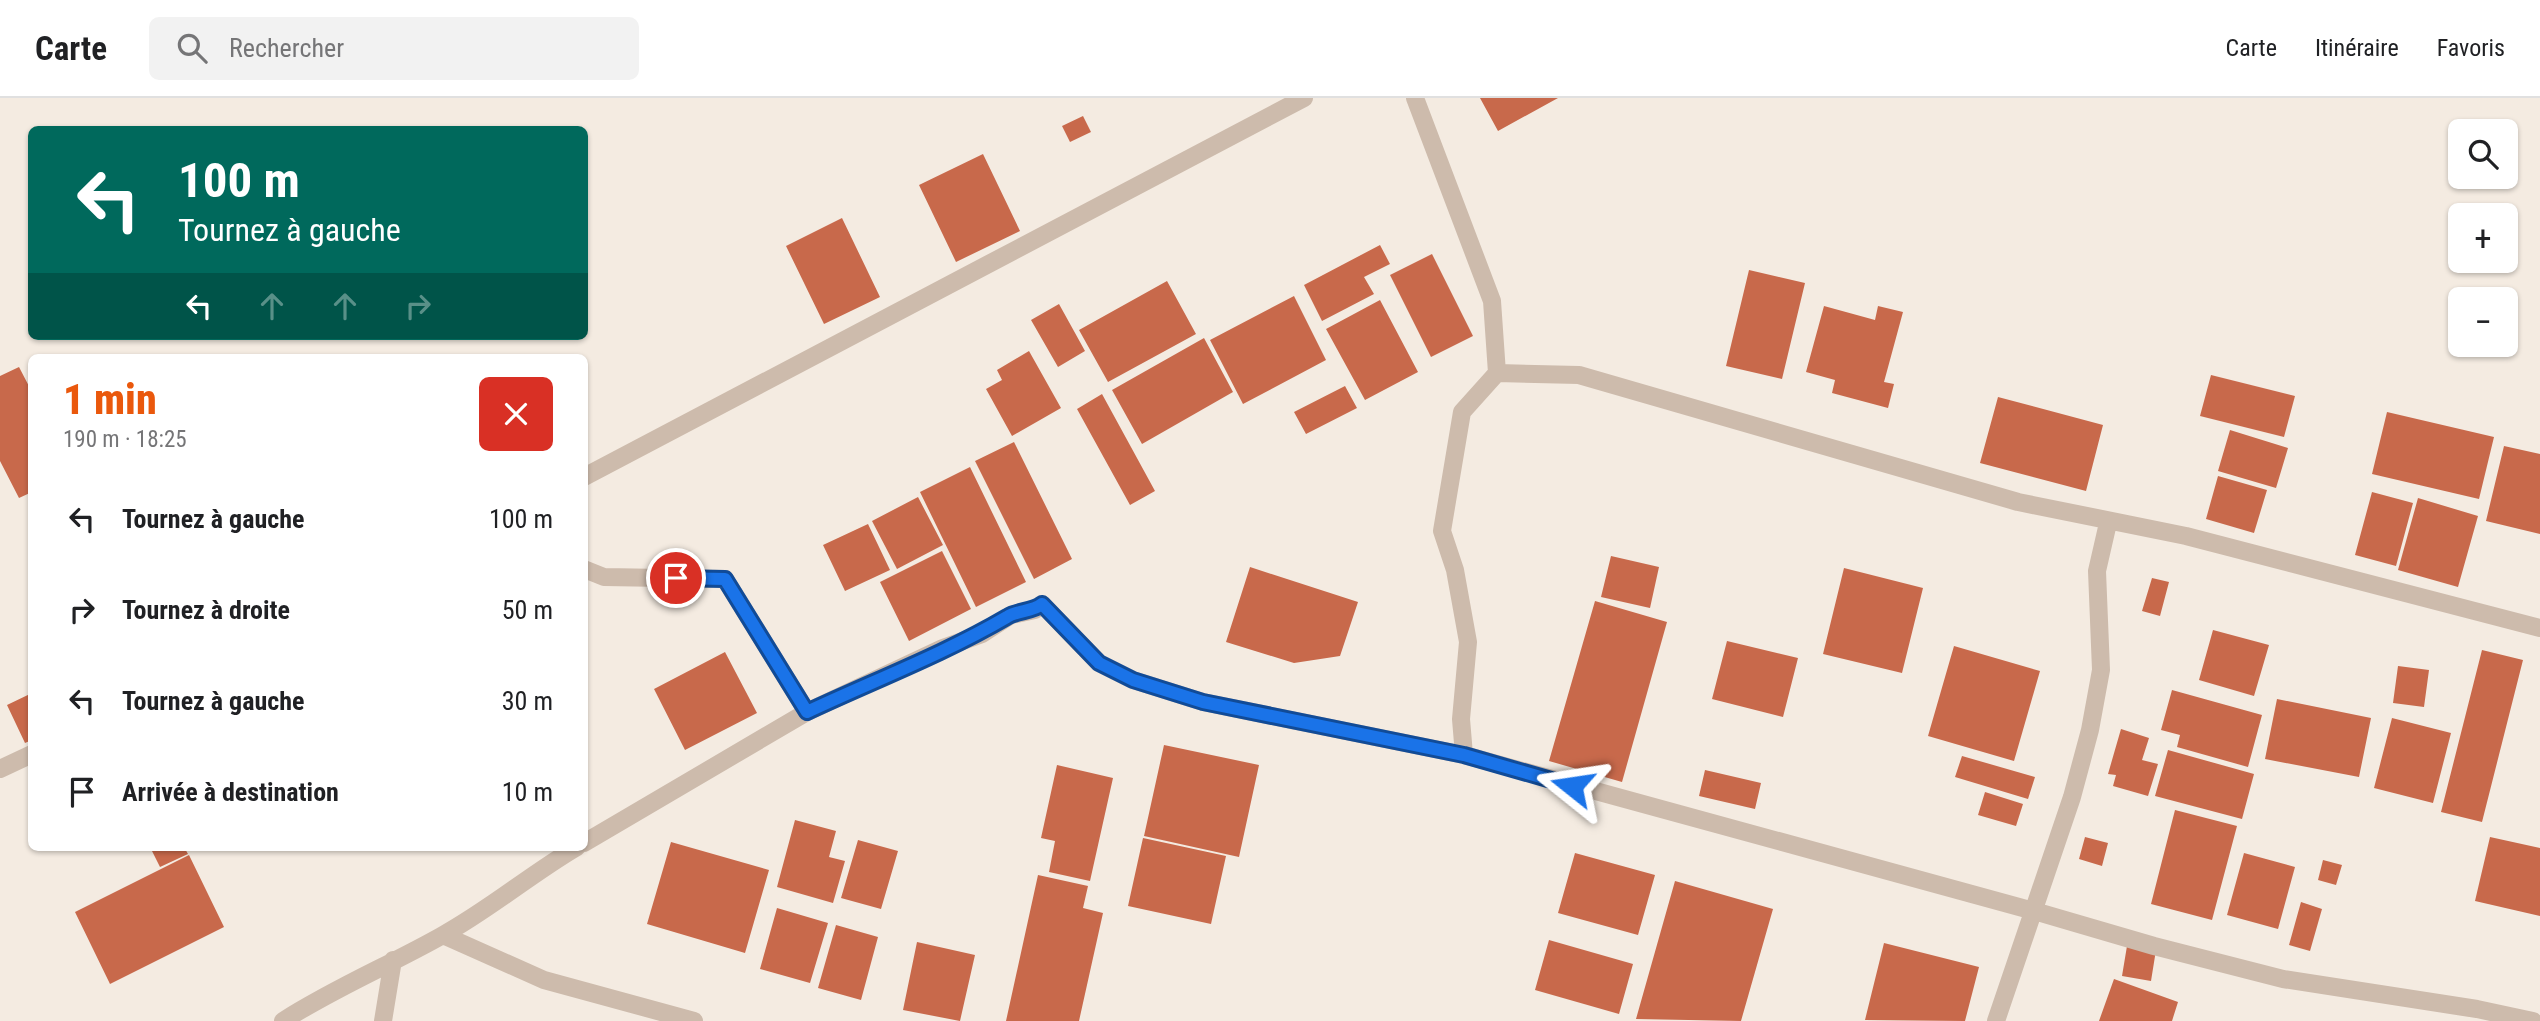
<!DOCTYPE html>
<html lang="fr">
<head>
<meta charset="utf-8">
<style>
	:root { --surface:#fff; --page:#f2f2f2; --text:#202124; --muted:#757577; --line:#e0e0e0; --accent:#ea580c }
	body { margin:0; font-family:"Roboto Condensed",sans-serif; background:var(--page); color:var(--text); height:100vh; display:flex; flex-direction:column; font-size:26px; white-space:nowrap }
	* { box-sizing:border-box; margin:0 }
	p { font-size:23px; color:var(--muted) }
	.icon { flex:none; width:38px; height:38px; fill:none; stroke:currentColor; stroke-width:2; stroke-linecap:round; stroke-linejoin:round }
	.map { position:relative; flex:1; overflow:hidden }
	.details { position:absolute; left:28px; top:256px; width:560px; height:497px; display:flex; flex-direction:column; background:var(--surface); border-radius:10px; box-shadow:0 2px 5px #0004 }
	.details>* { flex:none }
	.banner { position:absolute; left:28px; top:28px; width:560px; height:214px; border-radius:10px; box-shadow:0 2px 5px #0004; background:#00695c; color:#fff; overflow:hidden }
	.tools { position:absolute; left:2448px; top:21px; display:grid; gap:14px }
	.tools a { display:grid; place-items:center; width:70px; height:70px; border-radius:10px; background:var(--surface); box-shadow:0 2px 5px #0004; font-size:35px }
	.pin { position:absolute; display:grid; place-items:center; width:60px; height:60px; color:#fff; margin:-30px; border:4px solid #fff; border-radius:50%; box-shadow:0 2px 7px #0007 }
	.me { position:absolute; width:77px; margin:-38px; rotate:285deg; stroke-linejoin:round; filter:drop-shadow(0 0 5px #0008) }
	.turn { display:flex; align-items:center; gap:24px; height:147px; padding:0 35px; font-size:32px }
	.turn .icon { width:91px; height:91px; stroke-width:2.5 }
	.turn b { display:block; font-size:49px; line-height:60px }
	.lanes { display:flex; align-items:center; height:66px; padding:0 35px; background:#0003; justify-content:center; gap:35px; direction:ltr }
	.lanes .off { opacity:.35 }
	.round { display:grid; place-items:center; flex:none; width:74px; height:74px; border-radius:10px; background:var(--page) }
	.head { display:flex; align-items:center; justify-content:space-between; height:119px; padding:0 35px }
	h1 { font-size:42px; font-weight:800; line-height:52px; color:var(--accent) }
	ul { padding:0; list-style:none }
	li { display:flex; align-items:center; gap:21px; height:91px; padding:0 35px }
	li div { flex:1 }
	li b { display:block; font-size:26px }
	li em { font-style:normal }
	header { display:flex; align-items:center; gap:42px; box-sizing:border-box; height:98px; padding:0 35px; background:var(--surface); border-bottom:2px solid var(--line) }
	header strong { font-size:33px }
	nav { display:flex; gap:38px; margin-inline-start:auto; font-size:24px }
	.search { width:490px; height:63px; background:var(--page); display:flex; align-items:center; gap:18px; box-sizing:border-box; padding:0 24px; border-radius:10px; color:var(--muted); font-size:26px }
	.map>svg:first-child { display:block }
	.building { fill:#c8694b }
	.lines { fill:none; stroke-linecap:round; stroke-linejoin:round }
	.street { stroke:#cdbbac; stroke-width:18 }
	.route-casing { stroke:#114b97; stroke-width:18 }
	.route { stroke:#1a73e8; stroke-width:12 }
</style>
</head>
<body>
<header>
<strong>Carte</strong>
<div class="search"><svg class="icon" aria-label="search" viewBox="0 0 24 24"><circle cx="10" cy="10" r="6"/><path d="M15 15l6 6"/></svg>Rechercher</div>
<nav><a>Carte</a><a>Itinéraire</a><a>Favoris</a></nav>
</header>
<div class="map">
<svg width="2540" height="923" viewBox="0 0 2540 923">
	<rect width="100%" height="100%" fill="#f4ebe1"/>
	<!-- building -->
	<path class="building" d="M1480,0H1558L1498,33Z
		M1083,18L1091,34L1070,44L1062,28Z
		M983,56L1020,133L956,164L919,87Z
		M842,120L880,199L824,226L786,148Z
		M1380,147L1390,166L1364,179L1374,196L1322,223L1304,187Z
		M1432,156L1473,238L1431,259L1390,177Z
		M1749,172L1805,185L1782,281L1726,268Z
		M1167,183L1196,236L1108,284L1079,232Z
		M1294,198L1326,262L1243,306L1210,242Z
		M1380,202L1418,274L1365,302L1326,231Z
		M1059,206L1085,253L1058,269L1031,222Z
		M1824,208L1875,222L1878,208L1903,214L1884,284L1894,286L1888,310L1832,295L1835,282L1806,274Z
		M1204,240L1233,294L1142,346L1112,292Z
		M1029,253L1061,310L1012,338L986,291L1002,282L997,272Z
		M19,269L32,294V394L19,400L0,363V278Z
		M2211,277L2295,298L2284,339L2200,318Z
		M1345,288L1357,310L1306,336L1294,314Z
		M1102,296L1155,393L1130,407L1077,311Z
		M1998,299L2103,327L2086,393L1980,365Z
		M2387,314L2494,339L2479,401L2372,376Z
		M2230,332L2288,350L2276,390L2218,373Z
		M1014,344L1072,461L1034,481L975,363Z
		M2504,348L2540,356V436L2486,423Z
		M970,369L1026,484L976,509L920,394Z
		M2218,378L2267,392L2254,435L2206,421Z
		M2372,394L2413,405L2396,468L2355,457Z
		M918,399L943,447L897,471L872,423Z
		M2418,400L2478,418L2458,489L2398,472Z
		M868,426L890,472L845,493L823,447Z
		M942,453L971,511L909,543L880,484Z
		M1611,458L1659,469L1650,510L1601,499Z
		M1250,469L1358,504L1340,558L1294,565L1226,544Z
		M1844,470L1923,490L1902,575L1823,556Z
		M2152,480L2169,484L2160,518L2142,513Z
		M1595,503L1667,524L1622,684L1549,663Z
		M2213,532L2269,547L2254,598L2199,582Z
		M1727,543L1798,560L1783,619L1712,601Z
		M1954,548L2040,573L2014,663L1928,638Z
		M2482,552L2523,562L2482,724L2441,714Z
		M725,554L757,615L685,652L654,591Z
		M2398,568L2429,572L2424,609L2393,605Z
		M2172,592L2262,617L2248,669L2177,649L2180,637L2161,632Z
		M32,595V642L25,645L7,607Z
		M2277,601L2371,620L2359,679L2265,661Z
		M2392,620L2451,635L2433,705L2374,690Z
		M2121,631L2149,640L2142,662L2158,666L2148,698L2113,688L2116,677L2108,676Z
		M1164,647L1259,667L1239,759L1144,738Z
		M2168,652L2254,676L2242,721L2155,698Z
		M1962,658L2035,679L2028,701L1955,679Z
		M1057,667L1113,680L1090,783L1049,774L1055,743L1041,740Z
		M1705,672L1761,685L1755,711L1699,698Z
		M1985,694L2023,706L2016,728L1978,717Z
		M2175,712L2237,728L2212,822L2151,806Z
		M795,722L836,733L829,759L845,763L833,805L777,789Z
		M2085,739L2108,745L2102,768L2079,761Z
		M2490,739L2540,750V818L2475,803Z
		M1143,740L1226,758L1211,826L1128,808Z
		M858,742L898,753L881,811L841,800Z
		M671,744L769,772L745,855L647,826Z
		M150,749H184L188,756L160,769Z
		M1575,755L1655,777L1638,837L1558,815Z
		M2244,755L2295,769L2278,831L2227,817Z
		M189,757L224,829L110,886L75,814Z
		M2323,762L2342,767L2336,787L2318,782Z
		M1038,777L1088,788L1083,810L1103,815L1079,923H1006Z
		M1675,783L1773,811L1741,923L1636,921Z
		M2301,804L2322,811L2310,853L2289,847Z
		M777,810L828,825L810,885L760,871Z
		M836,827L878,839L861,902L818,890Z
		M1549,842L1633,866L1619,916L1535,892Z
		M917,844L975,857L960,923L903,912Z
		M1884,845L1979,869L1965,923L1865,922Z
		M2127,848L2156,852L2151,883L2122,878Z
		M2114,881L2178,904L2172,923H2099Z"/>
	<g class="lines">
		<!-- street -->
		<path class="street" d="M1415,0L1492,203L1497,275
			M584,379L1304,0
			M584,471L604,479L725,481L807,614
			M1464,657L1461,621L1468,544L1455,472L1442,433L1462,314L1497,275L1579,277L2018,404L2186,438L2540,530
			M0,671L32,656
			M584,745L807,614L943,550L982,536L1011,517L1035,512L1042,506L1099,565L1133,582L1203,604L1464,657L2034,813L2154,848L2283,881L2477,911L2533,923
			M443,837L544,882L694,923
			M283,923C334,890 390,867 443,837C490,811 531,776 577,749
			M383,923L393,862
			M1996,923L2072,699L2090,632L2101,572L2097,473L2108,425"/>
	</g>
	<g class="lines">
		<defs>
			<path id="route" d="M676,480L725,481L807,614C873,583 944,556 1007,519C1018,512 1032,514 1042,506L1099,565L1133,582L1203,604L1464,657L1572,688"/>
		</defs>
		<!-- route casing -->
		<use href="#route" class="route-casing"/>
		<!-- route -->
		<use href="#route" class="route"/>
	</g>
</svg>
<div class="tools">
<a><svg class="icon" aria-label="search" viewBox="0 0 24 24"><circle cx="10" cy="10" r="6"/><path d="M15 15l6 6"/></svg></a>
<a>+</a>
<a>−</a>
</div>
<div class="pin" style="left:676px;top:480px;background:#d93025"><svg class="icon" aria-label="arrive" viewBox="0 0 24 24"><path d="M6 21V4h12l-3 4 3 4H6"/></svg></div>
<svg class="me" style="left:1572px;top:688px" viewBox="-20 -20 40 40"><path d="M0-17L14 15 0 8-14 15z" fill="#1a73e8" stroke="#fff" stroke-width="4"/></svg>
<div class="banner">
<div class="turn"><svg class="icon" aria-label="left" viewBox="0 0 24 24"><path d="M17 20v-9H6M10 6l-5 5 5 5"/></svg><div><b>100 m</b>Tournez à gauche</div></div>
<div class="lanes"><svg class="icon" aria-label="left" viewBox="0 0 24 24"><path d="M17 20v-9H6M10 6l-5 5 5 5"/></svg><svg class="icon off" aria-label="ahead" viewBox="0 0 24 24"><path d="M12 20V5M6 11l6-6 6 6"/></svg><svg class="icon off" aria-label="ahead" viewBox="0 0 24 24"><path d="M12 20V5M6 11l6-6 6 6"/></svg><svg class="icon off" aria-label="right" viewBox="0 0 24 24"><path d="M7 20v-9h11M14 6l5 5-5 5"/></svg></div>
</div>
<section class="details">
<div class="head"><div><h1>1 min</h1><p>190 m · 18:25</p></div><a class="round" style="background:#d93025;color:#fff"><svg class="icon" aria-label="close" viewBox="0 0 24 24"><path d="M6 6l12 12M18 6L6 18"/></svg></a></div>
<ul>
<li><svg class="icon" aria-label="left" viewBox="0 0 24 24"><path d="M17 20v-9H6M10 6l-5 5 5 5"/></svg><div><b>Tournez à gauche</b></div><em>100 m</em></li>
<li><svg class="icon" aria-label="right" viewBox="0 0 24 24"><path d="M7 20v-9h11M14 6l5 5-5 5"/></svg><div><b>Tournez à droite</b></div><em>50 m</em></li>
<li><svg class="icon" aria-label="left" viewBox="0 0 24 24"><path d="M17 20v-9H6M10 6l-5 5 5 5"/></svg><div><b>Tournez à gauche</b></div><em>30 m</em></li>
<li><svg class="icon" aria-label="arrive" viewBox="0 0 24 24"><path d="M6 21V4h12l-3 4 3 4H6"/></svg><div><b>Arrivée à destination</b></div><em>10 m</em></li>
</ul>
</section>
</div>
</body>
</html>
